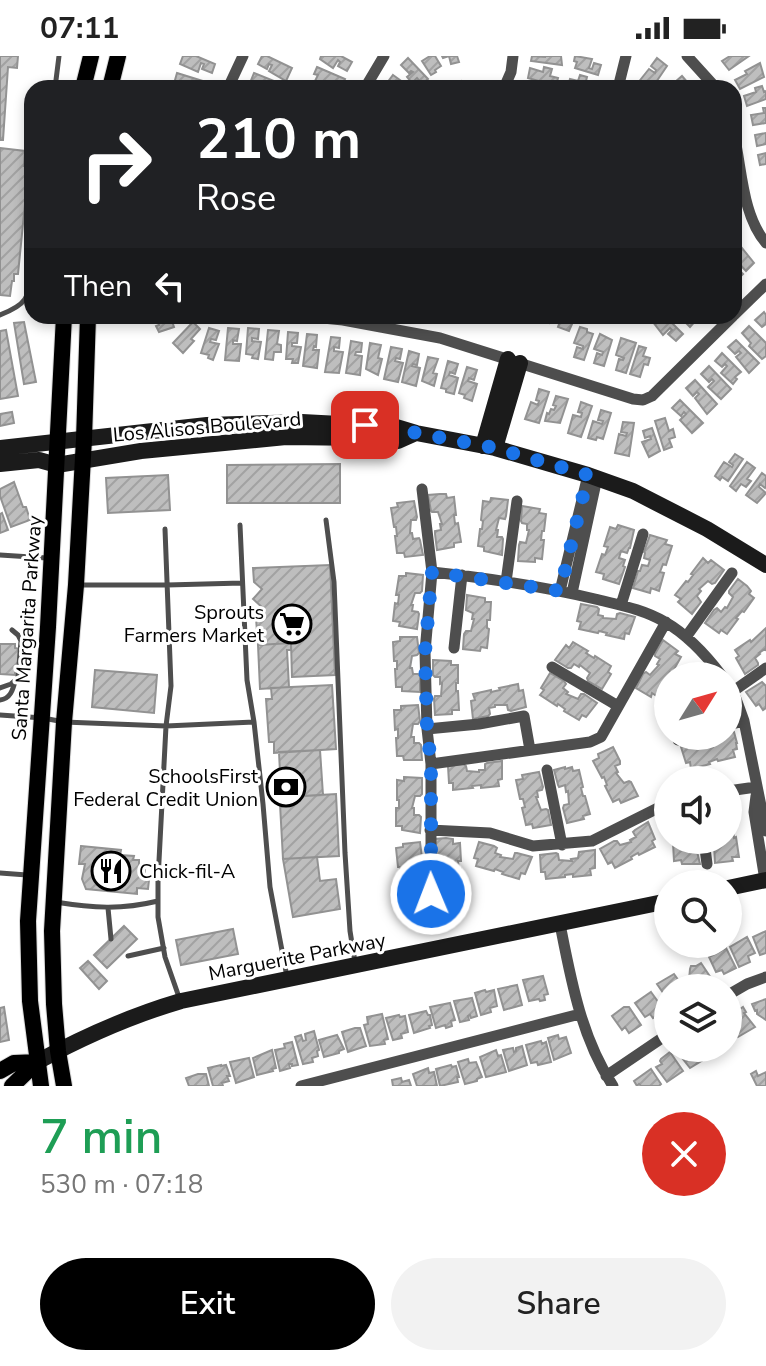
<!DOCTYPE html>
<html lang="en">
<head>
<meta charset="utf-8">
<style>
	:root { --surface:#fff; --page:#f2f2f2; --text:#222; --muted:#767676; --accent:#000 }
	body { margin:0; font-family:"Nunito Sans",sans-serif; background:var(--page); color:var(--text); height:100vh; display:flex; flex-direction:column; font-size:30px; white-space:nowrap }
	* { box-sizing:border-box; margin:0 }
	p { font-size:26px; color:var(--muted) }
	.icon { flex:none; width:44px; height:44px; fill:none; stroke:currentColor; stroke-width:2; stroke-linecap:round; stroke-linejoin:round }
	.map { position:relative; height:1030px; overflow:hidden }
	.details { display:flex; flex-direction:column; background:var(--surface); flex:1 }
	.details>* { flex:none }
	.guide { position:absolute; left:24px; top:24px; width:718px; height:244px; border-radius:24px; box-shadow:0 4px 12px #0003; background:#202124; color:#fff; overflow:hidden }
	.needle { width:52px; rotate:53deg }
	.controls { position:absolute; left:654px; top:606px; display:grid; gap:16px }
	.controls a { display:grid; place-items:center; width:88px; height:88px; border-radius:50%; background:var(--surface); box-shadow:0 4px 12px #0003; font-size:40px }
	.pin { position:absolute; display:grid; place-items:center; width:68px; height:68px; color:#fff; margin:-34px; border-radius:16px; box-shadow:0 4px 12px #0006 }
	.me { position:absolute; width:88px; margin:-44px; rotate:359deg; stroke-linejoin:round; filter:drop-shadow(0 0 6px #0008) }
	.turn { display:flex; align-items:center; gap:28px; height:168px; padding:0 40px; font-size:36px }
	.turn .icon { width:104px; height:104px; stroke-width:2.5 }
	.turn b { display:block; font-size:56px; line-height:68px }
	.then { display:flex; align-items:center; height:76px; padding:0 40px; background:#0003; gap:16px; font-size:30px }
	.round { display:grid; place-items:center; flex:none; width:84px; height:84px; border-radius:42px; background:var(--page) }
	.head { display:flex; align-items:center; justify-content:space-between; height:136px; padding:0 40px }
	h1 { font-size:48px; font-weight:600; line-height:60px; color:#1e9e55 }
	.action { display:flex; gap:16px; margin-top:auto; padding:16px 40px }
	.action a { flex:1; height:92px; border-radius:48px; background:var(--accent); color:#fff; font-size:32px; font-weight:600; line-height:92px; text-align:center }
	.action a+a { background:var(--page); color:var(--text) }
	.status { display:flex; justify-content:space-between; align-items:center; height:56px; padding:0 40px; background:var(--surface); direction:ltr }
	.status svg { height:22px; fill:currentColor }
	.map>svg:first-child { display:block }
	.building { fill:url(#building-hatch); stroke:#929292; stroke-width:2 }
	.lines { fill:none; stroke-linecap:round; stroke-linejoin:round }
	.primary-casing { stroke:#dbdbdb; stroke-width:18 }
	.lane { stroke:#4e4e4e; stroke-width:5 }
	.street { stroke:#4e4e4e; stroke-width:11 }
	.secondary { stroke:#1b1b1b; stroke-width:16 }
	.primary { stroke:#000; stroke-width:16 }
	.route { stroke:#1a73e8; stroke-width:14; stroke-dasharray:0 25.2 }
	.labels { text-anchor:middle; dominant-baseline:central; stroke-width:6; stroke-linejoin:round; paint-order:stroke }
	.street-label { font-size:20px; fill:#000; stroke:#fff }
	.poi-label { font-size:20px; fill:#000; stroke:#fff; text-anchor:end }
</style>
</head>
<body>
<div class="status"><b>07:11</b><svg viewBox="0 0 49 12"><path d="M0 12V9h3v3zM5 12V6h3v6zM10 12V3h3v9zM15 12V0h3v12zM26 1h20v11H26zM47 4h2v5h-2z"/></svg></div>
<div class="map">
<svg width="766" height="1030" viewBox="0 0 766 1030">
	<defs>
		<pattern id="building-hatch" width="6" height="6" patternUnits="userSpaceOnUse" patternTransform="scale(2)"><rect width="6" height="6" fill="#bebebe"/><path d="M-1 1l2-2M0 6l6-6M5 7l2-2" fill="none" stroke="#a2a2a2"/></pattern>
	</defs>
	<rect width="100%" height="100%" fill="#fff"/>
	<!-- building -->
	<path class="building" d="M0,0H18L17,12L8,11L3,84H0Z
		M183,0H196L215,8L212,17L202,13L204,8L201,7L198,16L180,8Z
		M262,0H267L292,12L286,25L269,15L272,9L269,8L267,13L258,8Z
		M321,0H341L352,6L347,15L338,10L340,6L338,4L333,12L320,3Z
		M430,0H435L441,10L435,14L436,16L431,19L422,5Z
		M442,0H457L459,6L451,8L449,0L443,2Z
		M532,0L545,1V0H561L562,9L531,5Z
		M575,0L592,3L589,12L592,13L594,7L601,9L598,19L575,12L577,6L574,5Z
		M730,0H749L729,14L722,5Z
		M408,2L428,23L422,28L417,22L412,27L407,21L413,16L411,15L409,17L401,9Z
		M657,2L667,10L652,32H642L637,28L649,13L655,17L656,14L651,10Z
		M760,7L764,21L740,33L735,24L747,18L745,15Z
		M317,11L345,23L341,32L328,27L327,30L315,25L318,19L314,18Z
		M544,11L552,13L550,20L558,22L556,30L528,22L530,12L543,16Z
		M177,17L209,27L207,32H197V30L195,29L194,32L173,31Z
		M254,17L284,29L283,32H264L266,28L263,27L261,31L250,27Z
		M393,19L411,32H394L387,27Z
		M580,19L587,21L586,25L599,28L598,32H574L568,30L570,23L578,25Z
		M682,20L689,28L684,32H676L677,31L674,27Z
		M462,25L469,28L468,32H449L451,28L459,31Z
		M762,30L764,36L766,35V43L747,50L744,40L756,36L755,32Z
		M763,52H766V67L753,69L751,59L764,57Z
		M766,77V88L757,90L755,79Z
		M0,92L25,95L24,110H26L25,117L28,118L18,218H14V225H12L10,240L0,239Z
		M766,97V108L760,109L758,99Z
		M734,182L754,207L746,215L734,202Z
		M734,209L743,218L736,225L734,223Z
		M764,256L766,259V268L762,271L755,264Z
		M163,260H184L185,262L176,266L174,261L171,262L174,271L159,276L156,270L159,269L157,262Z
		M541,260H551L549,267L539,264Z
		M562,260H575L574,263L568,261L567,264L572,268L569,275L558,271Z
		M663,260H665L683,278L676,285L668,278L672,274L670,272L663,279L653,266L657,262L659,264Z
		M686,260H696L698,262L690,271L683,264Z
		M24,266L36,326L24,328L14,267Z
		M193,266L200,273L191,283L194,285L183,297L173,287Z
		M749,270L766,287V300L762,303L749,290L751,287L742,277Z
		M580,271L587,273V276L593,278L584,304L574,301L577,291L583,293V290L574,287Z
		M209,272L219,275L216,284L211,283L210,286L219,288L213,304L208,302L209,299L201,297Z
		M228,272L239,273L237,285L233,284V288H241L239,305L225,304Z
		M248,272L259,273L258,283L252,282V285L261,286L258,303L252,302L253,299L246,298Z
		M6,274L18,340L0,343V275Z
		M268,274L279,275L277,288L281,289V296H274L273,304L265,303Z
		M288,276L298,277L297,287H292V290L301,291L298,307H292L293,303H286Z
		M307,278L317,279L316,291L314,290L313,294H319L317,312L303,310Z
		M600,278L612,284L604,310L594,307L597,297L602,299L603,296L594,293Z
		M331,281L340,282L339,292L334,291V295L343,296L339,317L325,316Z
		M621,282L636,287L626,317L616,314L619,303L623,304L624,302L616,299Z
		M736,284L759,307L749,317L736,301L741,297L739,295L735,298L728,291Z
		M351,285L362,287L361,296H356L355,299L362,300L360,319L346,317Z
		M370,287L381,289L378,302L382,303L378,319L366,313Z
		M639,290L646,292L643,300L650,302L648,309L644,308L640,321L630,318Z
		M391,291L402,293L400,303L396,302L395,305L403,307L398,326L384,323Z
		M409,295L419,298L417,309L413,308L412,310L420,312L416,330L402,326Z
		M722,297L741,316L735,321L737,323L733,328L721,317L727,310L725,308L722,311L715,305Z
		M428,301L438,303L433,317L437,318L434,330L422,325Z
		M448,305L458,308L455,318L450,316L449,319L458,322L454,338L446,336V333L441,332Z
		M709,310L731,333L721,343L708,331L714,325L712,323L709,326L701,318Z
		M467,311L477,314L474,324L469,322L468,325L477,328L472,345L464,342L465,339L459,337Z
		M695,324L717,348L707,358L695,342L699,338L697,336L693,340L686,332Z
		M539,333L549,336L539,367L525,363L531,346L538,349L539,345L536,344Z
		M556,340L568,343L560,367L545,365L547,357L549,358L551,353L554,354L556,350L553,349Z
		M680,344L703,367L692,377L680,364L686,358L684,356L681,360L672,352Z
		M581,346L592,350L581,381L568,377L573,359L581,361L582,357L578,356Z
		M601,354L611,357L603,383L597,381L596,384L588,382L593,365L602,368L603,365L598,364Z
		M12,356L14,367L0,370V358Z
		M665,362L669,375L673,373L675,381L669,383L672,391L664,394L655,365Z
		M623,366L634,367L629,400L615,397L619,378L626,380L627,377L621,376Z
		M652,372L660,395L649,401L642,386L651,383L650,380L645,382L643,375Z
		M735,398L743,403L728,425L722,421L720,424L715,420L720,412L724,406L732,411L733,409L729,406Z
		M747,406L755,412L747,423L751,425L746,431L741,428L736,435L730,430Z
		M340,408V447H227V409Z
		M762,417L766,420V430L765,432L760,428L759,431L766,437L757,447L746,439Z
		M168,419L170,454L108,457L106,422Z
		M14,426L23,451H26L30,464L11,471L0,440V433Z
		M440,438H446L447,442L454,441L456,459H454L455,468L458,467L461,486L454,487V491L437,494L435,478V475L441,474L440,468H442L438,456H432L431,455L428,439Z
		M491,442L508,444L506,460L505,463L499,462L496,474H498L497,481H502L503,483L502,499L484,495V491L478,490L480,473H482L483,465L481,464L483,445L490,446Z
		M414,445L417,461L416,464H411L410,477H412L413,483L419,482L420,484L423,499L405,501L404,497H397L395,480H397L396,471H394L391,452L398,451L397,447Z
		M522,450L540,453L539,457L546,458L544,475H542L541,484H544L542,503L535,502V506L518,505L519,489L520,486L526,487L529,474H527V468L522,467L521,465Z
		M2,457L8,474L0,477V458Z
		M618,469L634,474L630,492H629L627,497L621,495L619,502L625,504L623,510L625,511L619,528L603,523L604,518L596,516L602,498L605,499L608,491L604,490L610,471L616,473Z
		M650,479L667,484L665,488L672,490L666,509L663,508L660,516L664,517L659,535L651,532L650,537L633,532L638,515H640L642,509L648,510L650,504L644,502L645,497L644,496Z
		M703,502L708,507L711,504L724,514L715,527L712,528L708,525L699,533L701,535L697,540L701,546L692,558L678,546L681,543L675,539L686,525L688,526L693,519L691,518Z
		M330,509L335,619L292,621L291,587L258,589L256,562H264V553L253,543L262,533L254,526L253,512Z
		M406,517L423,519L422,535L420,537H415L411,549H413L412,555L418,556L419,558L417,573L399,570L400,566L393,565L395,547L398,548L399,539H396L399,520H406Z
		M738,523L747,530L751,535L749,538L754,542L744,556L742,555L736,562L738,563L727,578L721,574L719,577L705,567L714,554L717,552L721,556L725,551L727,552L733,541L729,537V535Z
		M467,539L485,542V546H491L490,564H487V572L489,573L487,592L481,591L480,595L463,593L464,578L466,575H471L474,563H472L473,557L466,554Z
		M581,548L597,551L599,553L598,559L603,560V562L616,563L617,558L620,557L635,561L629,578L625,577L624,583L606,579L607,577L599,575L598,577L579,573L581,566L577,565Z
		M766,572V594L765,593L759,597L760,598L755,602L758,607V609L745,618L736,602L739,600L735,594L750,584L751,586Z
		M400,581H417L419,597L417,599L412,600L410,612H412L413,618H418L420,620V636L402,635V631H396L395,613H397V605H394L393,586L400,585Z
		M663,584L678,595L675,598L681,601L672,617L670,616L666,623L668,624L658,641L652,637L651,641L636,632L643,618L646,616L650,619L659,609L657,608L660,603L655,600V598Z
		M573,586L588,595L586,597L594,602L595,600L611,610L608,616L611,618L602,633L588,625L587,622L590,617L580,609L579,611L574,608L571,612H568L555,604L566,589L569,592Z
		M291,587V594H287L289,631L260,633L258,589Z
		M0,588H15V592L20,593L18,617H15V619L0,618Z
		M433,604L451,605V609H458V627H456V635H458L459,654H452V658L435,659L434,643L435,640H441L442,627L440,628V621H435L433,619Z
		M95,614L157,619L154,657L92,651Z
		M550,617L564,625L566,628L563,632L568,636L566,638L578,643L581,638H584L597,647L586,661L582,659L579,664L564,655L565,653L558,648L557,650L540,639L544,634L541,632Z
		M762,626L766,630V652L763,654L759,648L756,650L746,636Z
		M518,628L519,635L523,634L526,651L511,655L508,654L507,649H495V651L489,652L490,658L488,660L473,663L471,645L475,644L473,638L491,634V636L500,634L499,632Z
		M332,629L336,693L274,697V686H269L266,643H272L271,632Z
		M418,649L420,665L418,668H413L411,681H414V687H419L421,689L422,704H404L403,700H397L396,682H398V673L395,674L394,654H401V650Z
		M734,676L737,687H736L737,693L733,694L735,701L718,705L717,703L709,706L710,708L691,713L690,706L686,707L681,691L696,686L699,687L701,692L713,691V689L719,687L717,682L719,680H728V677Z
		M613,691L620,705V708L615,710L618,716L616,717L624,727L629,725L631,726L638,740L621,747L619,743L613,746L605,730L607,729L604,721L602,722L593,705L599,702L598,698Z
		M320,694L323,739L285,741V738H281L279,696Z
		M502,705V723L498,724L499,730L481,732V729L472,730L473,732L453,734V727H449L448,710L463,708L466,710L467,715L479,716V714H485V708L487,707Z
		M565,711V713L572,711L573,715L579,714L583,731L581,732L583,740H585L590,758L583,760L584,763L567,767L563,752L564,749L569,748L568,735L566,736L565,729L559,731L558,729L554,714Z
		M539,716L543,731L542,734L537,735L538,741H536L541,754L546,753L548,754L551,769L533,772L532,768L526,769L522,752L525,751L523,743H520L516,724L523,723L522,719Z
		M404,721L422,722V738L420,740H415L412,752H414V759H419L421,761L420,777L402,774V770H396V752H399V744H397V724L404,725Z
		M336,738L339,800L283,803L280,748H285V741Z
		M733,755L735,773H733L734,782L736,781L739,801H732L733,805L715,807L714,789L719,788V784H728V756Z
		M648,766L655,783L652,785L655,791L639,799L638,797L631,801L632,803L615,812L612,806L608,808L600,793L614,785H617L620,789L631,786L630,784L636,781L633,776L635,774Z
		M446,782L453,783V788L460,787L461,805H458L459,814L461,813L463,833H456V837L439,838L437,822L438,819H444L445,806L443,807V800H437L436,799L435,783Z
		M675,784H688L690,785L691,791H696L700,808H682L681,804L674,805L673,787H675Z
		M420,786L422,802L421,805H415L414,818H416L417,824H422L424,825L425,841H407V837H400L398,820H401L400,811H398L396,792L403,791V788Z
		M479,786L494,790L497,792L495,797L501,799L500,801L513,803L515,797H517L532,801L525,818L521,817L519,823L502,818L503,816L495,813L494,815L476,810L478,803L474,802Z
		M81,790L121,794L120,799L134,800L133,804H139V811L145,812L144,823L149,824L148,833L137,832V838L86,833L82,823L85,808H79Z
		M595,794V812L590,813L591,819L573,821V818L565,819V821L546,823L545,816H541L540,799L556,797L558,798L559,804L572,805L571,803L578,802L579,796Z
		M317,801L320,825L336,823L340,853L293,861L283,803Z
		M124,870L137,883L107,912L94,899Z
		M233,873L238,898L181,909L176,884Z
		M766,875V897L760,899L753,881Z
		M747,881L755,897L748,900L750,906L739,911L730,891Z
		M726,892L736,912L724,918L722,914L716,916L709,901Z
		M88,905L107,925L99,933L80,912Z
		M701,907L711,922L697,932H692L690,928L692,926L689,924L690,913L691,910H696Z
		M674,918L684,932H668V940L666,941L657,928Z
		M543,920L548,938L544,939L545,944L540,945L539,943L529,945L523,924Z
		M517,929L522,949L504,954L498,933Z
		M485,934L486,936L494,934L497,950L490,952L491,956L481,959L475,937Z
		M651,936L664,954L653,962L650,958L645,961L635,947Z
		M472,942L477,960L471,962L470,959L468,960L469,964L460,966L454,945Z
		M766,943V964L757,958V954L755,955L752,948Z
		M450,947L455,964L451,965L452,970L446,972L445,969L436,972L430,951Z
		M4,951L9,984L0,986V952Z
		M624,951H629L641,969L629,977L625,971L622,974L612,960Z
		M743,951L746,956L744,957L755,971L738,981L729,966L734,962V957Z
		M426,955L428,959H430L432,969L429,970L430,972L414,977L409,959Z
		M382,958L388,983L384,984L385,988L370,990L364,969L368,968L367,961Z
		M399,959L400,961L405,960L408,976L401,978L402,982L393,984L386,962Z
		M355,972H360L366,990L348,996L342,976Z
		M314,975L319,994L317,995L318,1000L312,1002L313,1006L303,1008L295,981L301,979L303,985L306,984L305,978Z
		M337,979L344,993L339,995V997L324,1001L319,984Z
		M558,979L559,983L566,981L571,997L554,1004L548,982Z
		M541,985L542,988L546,986L551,1006L538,1009L537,1006L531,1007L526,989Z
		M292,986L298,1009L292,1010V1008H289L290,1012L280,1015L275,994L285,992L284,988Z
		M522,990L527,1009L509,1015L503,994L513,992L514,996L516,995V992Z
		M685,992H700L706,1000L702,1003L703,1004L690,1012L679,998Z
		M272,994L276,1012L272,1013L273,1015L257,1019L253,1002Z
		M496,994L498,1000L501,999L506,1016L486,1021L480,1001Z
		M670,996L683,1015L667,1026L656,1011L662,1008L660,1005L661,1003Z
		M249,1002L254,1021L236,1027L230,1006Z
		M468,1003L469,1007L476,1006L482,1021L477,1023V1025L465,1028L458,1006Z
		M221,1009V1010L226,1009L230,1020H227L229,1025L222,1027L223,1030H213L208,1012Z
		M451,1009L452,1011L456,1010L459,1021H457L458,1026L440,1030L436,1013Z
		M428,1012L429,1017L434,1016L437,1030H417L413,1018Z
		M651,1013L661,1028L659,1030H641L639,1028L637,1030L634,1025Z
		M756,1015L758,1020L766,1016V1030H757L751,1018Z
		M198,1018H206L209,1030H189L186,1022Z
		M401,1022L402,1026L409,1024L411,1030H393L392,1024Z"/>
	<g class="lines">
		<defs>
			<path id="primary" d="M83,32L91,0
				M110,32L118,0
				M0,1015L14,1007L37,1006
				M12,1030L37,1006
				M41,1030L30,945L28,865L48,571L64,260
				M64,1030L58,995L54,948L52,875L64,666L76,529L84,383L88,260"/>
		</defs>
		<!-- primary casing -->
		<use href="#primary" class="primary-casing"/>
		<!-- lane -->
		<path class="lane" d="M55,32L59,0
			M0,259C31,247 28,240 32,209
			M326,464L334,526L345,797L350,875L355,906
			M240,469L247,624L254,666L263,748L270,831L287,921
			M165,473L171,630L166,670L158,824V861L165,901L180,944
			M0,499L47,502
			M79,529H167L242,527
			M0,632L11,628L18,622L21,585L18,579L12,574
			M0,644C10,643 13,634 15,625
			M0,659L43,662L64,666L166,670L254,666
			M0,817L27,819
			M55,846C93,852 121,854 158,845
			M108,852L111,883
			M128,900L164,892"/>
		<!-- street -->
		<path class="street" d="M687,0L716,32
			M228,32L243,0
			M365,32L384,0
			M504,32L511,16L513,0
			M618,32L626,0
			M734,79C742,113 742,159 766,187
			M734,259L766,228
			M303,260L343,264L440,282L633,343L643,344L652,340L733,260
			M422,433L432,516L425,596L427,673L431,708V838
			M432,516C487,522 542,530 595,543C619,549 643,553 665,566C688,579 706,599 722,620
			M506,526L517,445
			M560,535L588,419
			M572,537L597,422
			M621,549L643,478
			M686,581L732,517
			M454,592L462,519
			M552,611L618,650
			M728,629L736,643L744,665L766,775
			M732,636L766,612
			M728,669L744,665
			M427,673L479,668L524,660L530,694
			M678,684L692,680
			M431,708L590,686L601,681L666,566
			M547,714L562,789
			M728,735L756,731
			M756,740L754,756L765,824
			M430,774L490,777L533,790L592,785L668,747
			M704,784L707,808
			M560,868C571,924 581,981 613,1030
			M728,939L747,928L766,921
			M606,1020L668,978
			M301,1030L580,958"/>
		<!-- secondary -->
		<path class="secondary" d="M483,390L508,303
			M0,392L207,369L302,366L396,371L416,377L495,392L588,419L633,435L707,473L766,509
			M495,392L520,307
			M0,408L39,404L57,409L141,395L286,381L365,382L398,385L416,377
			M728,832L766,824
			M37,1006C83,981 130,960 181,945L668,845"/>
		<!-- primary -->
		<use href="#primary" class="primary"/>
	</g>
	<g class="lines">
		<!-- route -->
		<path class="route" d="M365,369L396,371L416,377L495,392L588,419L560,535L432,516L425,596L427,673L431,708V838"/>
	</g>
	<!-- icons -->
	<defs>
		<symbol id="supermarket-ring" viewBox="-11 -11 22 22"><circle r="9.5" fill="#fff" stroke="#000" stroke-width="1.5"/><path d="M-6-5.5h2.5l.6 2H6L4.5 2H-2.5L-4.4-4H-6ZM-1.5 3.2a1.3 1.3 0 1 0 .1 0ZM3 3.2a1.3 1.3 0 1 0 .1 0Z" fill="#000"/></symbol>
		<symbol id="bank-ring" viewBox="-11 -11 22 22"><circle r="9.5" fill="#fff" stroke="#000" stroke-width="1.5"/><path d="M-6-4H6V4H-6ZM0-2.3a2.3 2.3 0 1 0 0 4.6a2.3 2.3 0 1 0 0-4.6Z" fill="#000"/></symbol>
		<symbol id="restaurant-ring" viewBox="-11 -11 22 22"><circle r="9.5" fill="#fff" stroke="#000" stroke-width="1.5"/><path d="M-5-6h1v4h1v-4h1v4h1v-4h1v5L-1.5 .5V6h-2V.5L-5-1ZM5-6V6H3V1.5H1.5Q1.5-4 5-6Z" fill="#000"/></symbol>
	</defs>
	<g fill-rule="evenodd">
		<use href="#supermarket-ring" x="270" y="546" width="44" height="44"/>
		<use href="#bank-ring" x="264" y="709" width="44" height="44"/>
		<use href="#restaurant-ring" x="89" y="793" width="44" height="44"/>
	</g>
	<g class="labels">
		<!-- street labels -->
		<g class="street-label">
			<text transform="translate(207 371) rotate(-5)">Los Alisos Boulevard</text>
			<text transform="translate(27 572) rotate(-86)">Santa Margarita Parkway</text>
			<text transform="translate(297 901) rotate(-11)">Marguerite Parkway</text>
		</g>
		<!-- poi labels -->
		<g class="poi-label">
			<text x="264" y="556">Sprouts<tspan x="264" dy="23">Farmers Market</tspan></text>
			<text x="258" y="720">SchoolsFirst<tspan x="258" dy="23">Federal Credit Union</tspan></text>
			<text x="139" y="815" text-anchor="start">Chick-fil-A</text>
		</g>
	</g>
</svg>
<div class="controls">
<a><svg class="needle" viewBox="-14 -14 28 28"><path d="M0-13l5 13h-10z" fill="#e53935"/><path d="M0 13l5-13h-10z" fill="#767676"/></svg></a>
<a><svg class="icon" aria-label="sound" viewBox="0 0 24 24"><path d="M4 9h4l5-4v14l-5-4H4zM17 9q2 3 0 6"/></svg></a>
<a><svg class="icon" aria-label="search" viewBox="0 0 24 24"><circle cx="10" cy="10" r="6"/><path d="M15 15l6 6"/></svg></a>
<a><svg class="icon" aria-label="layers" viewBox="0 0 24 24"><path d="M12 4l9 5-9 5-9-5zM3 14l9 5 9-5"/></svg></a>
</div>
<div class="pin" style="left:365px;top:369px;background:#d93025"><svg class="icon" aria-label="arrive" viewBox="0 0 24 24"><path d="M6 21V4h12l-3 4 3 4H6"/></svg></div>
<svg class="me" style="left:431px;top:838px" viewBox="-20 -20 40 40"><circle r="17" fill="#1a73e8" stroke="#fff" stroke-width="3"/><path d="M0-11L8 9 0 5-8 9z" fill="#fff"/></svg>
<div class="guide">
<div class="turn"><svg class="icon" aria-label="right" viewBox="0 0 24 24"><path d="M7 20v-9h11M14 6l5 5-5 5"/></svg><div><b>210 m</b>Rose</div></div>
<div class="then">Then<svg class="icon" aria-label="left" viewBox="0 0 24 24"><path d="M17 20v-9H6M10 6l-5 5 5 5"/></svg></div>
</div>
</div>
<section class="details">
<div class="head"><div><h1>7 min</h1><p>530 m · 07:18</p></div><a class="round" style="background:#d93025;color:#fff"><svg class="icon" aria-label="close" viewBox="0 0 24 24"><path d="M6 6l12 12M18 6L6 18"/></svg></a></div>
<div class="action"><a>Exit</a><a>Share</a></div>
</section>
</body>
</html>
